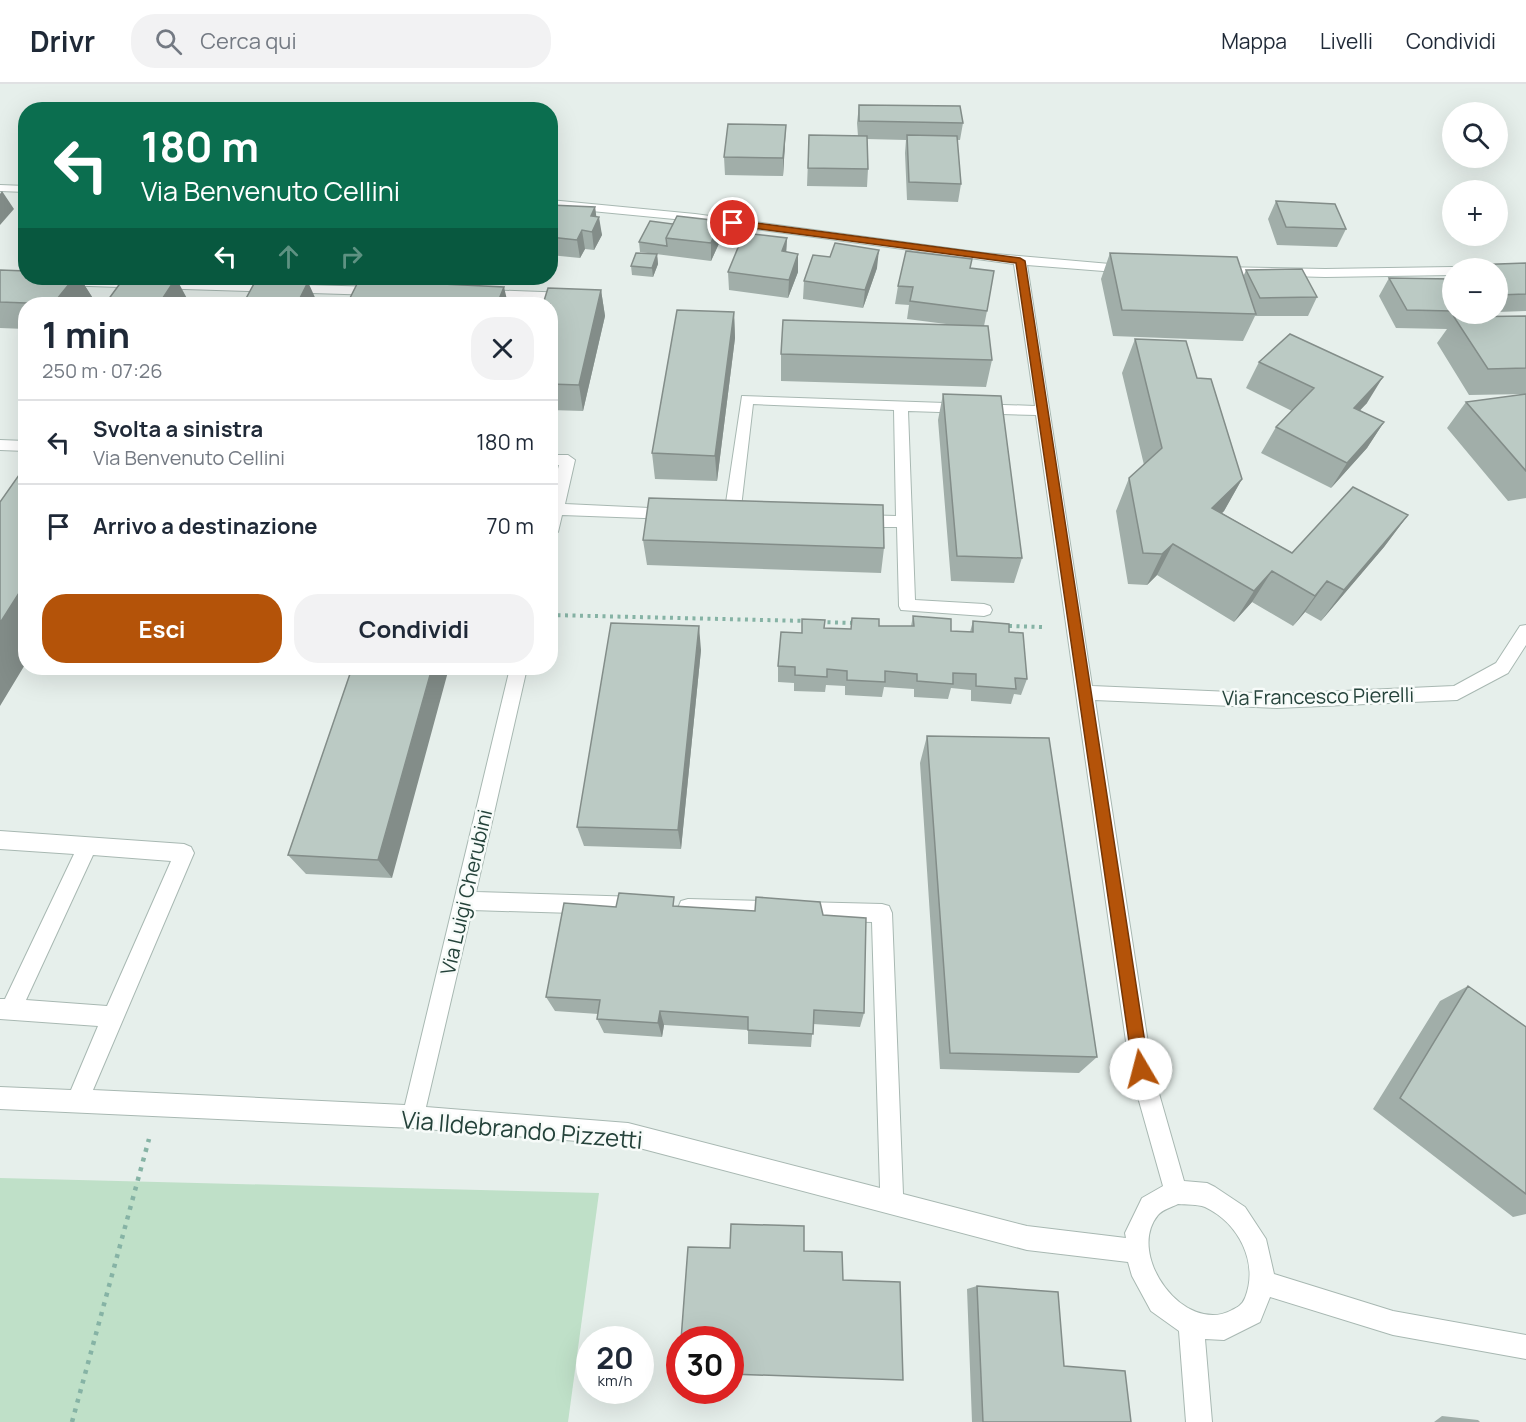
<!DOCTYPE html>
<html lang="it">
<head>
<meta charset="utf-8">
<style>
	:root { --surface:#fff; --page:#f2f2f3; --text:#1f2937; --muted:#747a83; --line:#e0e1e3; --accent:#b45309 }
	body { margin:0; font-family:Manrope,sans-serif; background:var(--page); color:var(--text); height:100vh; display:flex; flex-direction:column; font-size:22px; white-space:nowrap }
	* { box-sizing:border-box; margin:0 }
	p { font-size:20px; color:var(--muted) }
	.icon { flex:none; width:33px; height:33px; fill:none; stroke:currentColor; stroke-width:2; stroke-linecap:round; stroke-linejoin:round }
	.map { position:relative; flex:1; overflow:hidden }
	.panel { position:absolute; left:18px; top:213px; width:540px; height:378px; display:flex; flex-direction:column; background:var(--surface); border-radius:24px; box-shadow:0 6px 24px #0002 }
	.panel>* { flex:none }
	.top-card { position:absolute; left:18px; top:18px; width:540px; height:183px; border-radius:24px; box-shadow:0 6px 24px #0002; background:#0b6e4f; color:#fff; overflow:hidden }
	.fabs { position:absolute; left:1442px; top:18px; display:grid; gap:12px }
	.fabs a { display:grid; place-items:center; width:66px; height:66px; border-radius:50%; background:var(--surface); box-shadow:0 6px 24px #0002; font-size:30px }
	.speed { position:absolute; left:576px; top:1242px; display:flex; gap:12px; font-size:30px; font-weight:700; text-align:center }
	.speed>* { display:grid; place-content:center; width:78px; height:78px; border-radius:50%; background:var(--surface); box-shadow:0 6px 24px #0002; line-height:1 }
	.speed small { font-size:15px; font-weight:400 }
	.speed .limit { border:9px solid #d22; background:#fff; color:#111 }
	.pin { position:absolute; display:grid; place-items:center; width:51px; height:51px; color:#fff; margin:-26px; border:3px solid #fff; border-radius:50%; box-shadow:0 2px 6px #0007 }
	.me { position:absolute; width:66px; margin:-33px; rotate:352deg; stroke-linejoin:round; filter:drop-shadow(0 0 4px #0008) }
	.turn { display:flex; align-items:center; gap:21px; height:126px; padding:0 24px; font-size:27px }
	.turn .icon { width:78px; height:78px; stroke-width:2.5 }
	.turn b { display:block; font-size:42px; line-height:51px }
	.lanes { display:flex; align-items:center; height:57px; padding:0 24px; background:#0003; justify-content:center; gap:30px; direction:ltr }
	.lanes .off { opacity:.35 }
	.round { display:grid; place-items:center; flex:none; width:63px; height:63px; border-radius:24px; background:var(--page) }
	.head { display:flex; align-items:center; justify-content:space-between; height:102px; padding:0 24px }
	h1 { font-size:36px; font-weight:700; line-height:45px }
	.cta { display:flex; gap:12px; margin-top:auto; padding:12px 24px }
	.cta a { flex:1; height:69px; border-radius:24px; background:var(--accent); color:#fff; font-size:24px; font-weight:700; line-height:69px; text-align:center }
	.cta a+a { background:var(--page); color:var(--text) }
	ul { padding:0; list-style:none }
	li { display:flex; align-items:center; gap:18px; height:84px; padding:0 24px; border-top:2px solid var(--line) }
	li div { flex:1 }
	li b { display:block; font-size:22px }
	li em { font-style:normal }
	header { display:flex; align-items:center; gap:36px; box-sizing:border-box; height:84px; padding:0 30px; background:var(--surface); border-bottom:2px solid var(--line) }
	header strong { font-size:28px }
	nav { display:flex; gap:33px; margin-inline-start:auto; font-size:21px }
	.search { width:420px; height:54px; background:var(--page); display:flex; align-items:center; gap:15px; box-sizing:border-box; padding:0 21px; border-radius:24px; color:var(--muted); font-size:22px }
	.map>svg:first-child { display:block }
	.green { fill:#bfe0c8 }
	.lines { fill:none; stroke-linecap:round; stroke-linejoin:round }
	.minor-casing { stroke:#a8b8b2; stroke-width:2 }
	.path-far1 { stroke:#86b3a5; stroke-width:4; stroke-dasharray:3 4.5; stroke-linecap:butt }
	.path { stroke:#86b3a5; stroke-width:4.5; stroke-dasharray:4 6; stroke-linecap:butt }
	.minor { fill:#fff; fill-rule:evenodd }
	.wall { fill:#a1aea9 }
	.shaded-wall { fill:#838d89 }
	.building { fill:#bbcac4; stroke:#838d89; stroke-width:1.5 }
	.route { fill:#b45309; stroke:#753606; stroke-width:1.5 }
	.labels { text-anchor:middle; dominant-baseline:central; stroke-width:5; stroke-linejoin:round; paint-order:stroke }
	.street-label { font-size:20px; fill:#24423a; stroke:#f7fbf9 }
	.near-street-label { font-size:24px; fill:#24423a; stroke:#f7fbf9 }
</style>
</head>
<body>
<header>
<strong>Drivr</strong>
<div class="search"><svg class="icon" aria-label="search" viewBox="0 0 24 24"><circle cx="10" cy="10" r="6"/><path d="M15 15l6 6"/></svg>Cerca qui</div>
<nav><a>Mappa</a><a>Livelli</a><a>Condividi</a></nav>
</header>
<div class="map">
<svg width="1526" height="1338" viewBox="0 0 1526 1338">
	<rect width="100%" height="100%" fill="#e6efeb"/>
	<!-- green -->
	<path class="green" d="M0,1094L599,1109L568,1338H0Z"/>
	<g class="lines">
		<defs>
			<path id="minor" d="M0,101L26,102V108L0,107Z
				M550,116L695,130L984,169L1133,182L1135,185L1133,188L1129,189L1027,181L1092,602L1277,610L1454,602L1496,579L1520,542L1526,541V561L1508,589L1457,616L1277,624L1095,616L1152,985L1184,1097L1207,1099L1215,1103L1245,1123L1266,1155L1274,1190L1393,1227L1526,1251V1275L1393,1251L1270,1213L1260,1238L1224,1256L1205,1255L1212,1338H1186L1179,1247L1151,1227L1132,1192L1128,1178L1027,1166L628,1061L413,1044L0,1025V1003L71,1006L98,942L0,935V915H5L74,770L0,765V747L184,760L191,763L194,769L93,1006L405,1021L510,584H527L476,808L639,813L646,815L649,822L646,829L639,831L472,826L426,1023L628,1039L880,1104L872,838L688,833L681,831L678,824L681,817L688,815L882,820L889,822L892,829L903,1110L1027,1142L1126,1154L1125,1149L1142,1114L1163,1102L1130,985L1036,331L908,327L915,516L984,520L990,522L992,526L990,530L984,532L901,526L899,522L897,443H860L855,441L852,437L855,433L860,431L896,432L894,326L753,320L740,432L737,436H727L724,432L742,312L1035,322L1014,180L695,137L550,123ZM93,771L171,777L107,922L26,916ZM1178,1120C1186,1121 1197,1120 1205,1123C1239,1139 1259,1179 1245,1214C1242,1221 1238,1223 1232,1226C1185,1252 1125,1171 1158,1131C1162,1126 1172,1123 1178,1120Z
				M1217,183L1325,185L1452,183L1456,184H1452V191L1325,193L1213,190L1211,187Z
				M53,194L377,203L383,207L377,211L57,201L51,197Z
				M483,206L569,209L575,213L569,217L479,213L477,210L479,207Z
				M0,356L26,357V367L0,366Z
				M550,371H568L575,376L565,420L671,425L676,426L679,430L676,434L671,435L562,431L558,448L550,453V416L559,381H550Z"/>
		</defs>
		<!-- minor casing -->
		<use href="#minor" class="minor-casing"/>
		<!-- path-far1 -->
		<path class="path-far1" d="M550,531L807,537
			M820,538L855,539
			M1009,542L1043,543"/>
		<!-- path -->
		<path class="path" d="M72,1338L149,1055"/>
		<!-- minor -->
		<use href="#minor" class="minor"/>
	</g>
	<!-- wall -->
	<path class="wall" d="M859,21L963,39L960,56H957L961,100L958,118L907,116L905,69L906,56L867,55L868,85L867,103L807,102L809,51L858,52L857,39Z
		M785,59L783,92L725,91L724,73Z
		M1276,117L1346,145L1337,163L1277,161L1268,135Z
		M550,121L595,123L596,132L602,151L594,166L585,165L580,174L550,171Z
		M650,137L721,155L711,177L640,168L639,158Z
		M787,154L786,168L798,188L788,214L729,206L728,188Z
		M1110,169L1243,193L1246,186L1317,213L1308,232H1255L1243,257L1113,252L1101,195Z
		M657,170L658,180L653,193L632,191L631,182Z
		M1526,179V227L1497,228V184H1470L1472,181Z
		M877,184L863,224L803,215L804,197Z
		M970,184L987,227L984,242L992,276L986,303L781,297V270L946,240L907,235L909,221L895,220L898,202Z
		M0,186L26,194H80L94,216L90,220H26V245L0,244Z
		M1389,194L1452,227V230H1471L1469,233L1526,232V414L1508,417L1447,344L1466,318L1526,310L1469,311L1437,259L1447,245L1396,244L1379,212Z
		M601,206L605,232L583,327L550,326V220Z
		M734,228L735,254L717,397L655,395L652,369Z
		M1135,255L1197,294L1242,395L1224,427L1222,429L1292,469L1408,431L1384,463L1321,537L1305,528L1293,542L1252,518L1234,538L1157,491L1147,501L1128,500L1116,427L1129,394L1144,381L1122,289Z
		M1259,278L1367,319L1359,326L1384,338L1367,364L1331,404L1261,369L1276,343L1292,327L1246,304Z
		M943,310L1022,474L1014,499L951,497L938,336Z
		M643,456L884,464L881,489L647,481Z
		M913,532L951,547L970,548L973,537L1009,548L1027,595L1021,611L1014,610L1011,620L971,617V606L951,604L948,615L914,613V605L884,603L882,613L845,611V602L826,601L825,608L794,607V599L778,598V582L802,549L824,544L851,545L852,534L879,542H911Z
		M701,566L681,765L584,762L577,743Z
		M352,584L392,794L306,790L288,771Z
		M927,652L1097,973L1079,989L940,985L920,679Z
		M676,822L823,831L864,929L860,943L813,940L811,963L748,960V946L664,941L662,953L604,949L597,935L598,930L555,927L546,913L616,823Z
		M1468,902L1526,943V1130L1513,1133L1373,1025L1440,917Z
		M977,1202L1064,1282L1131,1338H972L967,1205Z
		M1442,1332L1478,1336L1480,1338H1434Z"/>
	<!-- shaded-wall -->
	<path class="shaded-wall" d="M786,41L785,59L783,92V74Z
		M2,107L14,125L0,141V110Z
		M595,123L597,137L599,133L602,151L594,166L592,148L591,132Z
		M720,137L721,155L711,177V159Z
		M582,146L585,165L580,174L577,156Z
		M787,154L786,172L782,167Z
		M879,166L877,184L863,224L865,206Z
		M657,170L658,180L653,193L652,184Z
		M798,170V188L788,214L789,196Z
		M74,194H80L94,216L90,220H53Z
		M176,194L190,220H159Z
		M308,198L318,220H297Z
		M504,203L508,220H497Z
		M601,206L605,232L583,327L579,301Z
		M734,228L735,254L717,397L715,372Z
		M1383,293L1367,319L1338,350L1354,324Z
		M1384,338L1367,364L1331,404L1347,379Z
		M1242,395L1224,427L1195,456L1212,424Z
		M1408,431L1384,463L1321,537L1344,506Z
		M1173,460L1157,491L1147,501L1162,470Z
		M1272,487L1252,518L1234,538L1254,507Z
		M1327,497L1305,528L1293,542L1315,512Z
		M26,498V579L0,622V539Z
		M699,542L701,566L681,765L678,746Z
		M432,584H449L392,794L378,776Z
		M660,927L664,941L662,953L658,939Z"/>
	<!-- building -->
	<path class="building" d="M859,21L960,22L963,39L859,37Z
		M728,40L786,41L783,74L724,73Z
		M809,51L867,52L868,85L808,84Z
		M907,51L957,52L961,100L909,98Z
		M1276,117L1335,120L1346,145L1286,143Z
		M550,121L595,123L591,132L599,133L592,148L582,146L577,156L550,153Z
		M677,132L720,137L711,159L666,154Z
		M650,137L673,140L666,154L667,162L639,158Z
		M744,149L787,154L782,167L798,170L789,196L728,188Z
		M835,159L879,166L865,206L804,197L813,171L830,173Z
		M906,167L972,175L970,184L994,187L987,227L910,217L913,203L898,202Z
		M636,169L657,170L652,184L631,182Z
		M1110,169L1237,173L1256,230L1122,226Z
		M1526,179V210L1497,211V184H1475L1472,181Z
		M1302,185L1317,213L1260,214L1246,186Z
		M0,186L26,187V194H74L53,220L0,218Z
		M124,194H176L159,220H105Z
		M1389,194L1452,195V227L1407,226Z
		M256,196L308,198L297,220H243Z
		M359,196L504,203L497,220H347Z
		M548,204L601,206L579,301L550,300V220H543Z
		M677,226L734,228L715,372L652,369Z
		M1526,232V284L1488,285L1454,233Z
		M783,236L988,242L992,276L781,270Z
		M1290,250L1383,293L1354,324L1384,338L1347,379L1276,343L1314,304L1259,278Z
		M1135,255L1186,257L1197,294L1211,295L1242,395L1212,424L1292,469L1353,403L1408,431L1344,506L1327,497L1315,512L1272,487L1254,507L1173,460L1162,470L1143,469L1129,394L1162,364Z
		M943,310L1001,312L1022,474L957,472Z
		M1526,310V387L1466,318Z
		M26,381V498L0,539V418Z
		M649,414L883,421L884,464L643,456Z
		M913,532L951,535V547L973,548V537L1009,540V548L1023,549L1027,595L1015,594L1016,605L976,602V590L953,589V600L917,597V590L885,587V598L847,596V587L827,585V593L795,591V583L778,582L781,548L802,549V535L825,536L824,544L851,545L852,534L879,535V542H914Z
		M611,539L699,542L678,746L577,743Z
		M352,584H432L378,776L288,771Z
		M927,652L1049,654L1097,973L950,969Z
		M619,809L674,813L673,822L755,827L756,813L820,818L823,831L866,834L864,929L814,926L813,950L748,946V933L660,927L658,939L597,935L600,916L546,913L564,819L616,823Z
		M1468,902L1526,943V1110L1400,1014Z
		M731,1140L804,1142V1167L842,1168L843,1196L900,1198L903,1296L730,1290V1256H681L688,1163L730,1164Z
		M977,1202L1058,1208L1064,1282L1125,1287L1131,1338H983Z"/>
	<!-- route -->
	<path class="route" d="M733,136L1020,174L1025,177L1149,985L1147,991L1141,993L1135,991L1133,985L1016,179L730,141V137Z"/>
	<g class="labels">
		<!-- street labels -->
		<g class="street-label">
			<text transform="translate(1318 612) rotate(-1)">Via Francesco Pierelli</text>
			<text transform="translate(466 808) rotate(-77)">Via Luigi Cherubini</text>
		</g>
		<!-- near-street labels -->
		<g class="near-street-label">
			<text transform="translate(522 1045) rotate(5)">Via Ildebrando Pizzetti</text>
		</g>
	</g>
</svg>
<div class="fabs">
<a><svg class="icon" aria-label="search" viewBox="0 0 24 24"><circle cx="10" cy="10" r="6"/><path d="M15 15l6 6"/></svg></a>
<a>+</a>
<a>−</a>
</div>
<div class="speed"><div>20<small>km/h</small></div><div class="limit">30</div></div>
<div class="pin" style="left:733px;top:139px;background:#d93025"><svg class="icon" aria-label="arrive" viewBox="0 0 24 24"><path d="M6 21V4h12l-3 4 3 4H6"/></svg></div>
<svg class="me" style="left:1141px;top:985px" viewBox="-20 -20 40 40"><circle r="19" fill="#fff"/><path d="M0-13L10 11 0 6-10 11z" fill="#b45309"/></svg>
<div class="top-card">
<div class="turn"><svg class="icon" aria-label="left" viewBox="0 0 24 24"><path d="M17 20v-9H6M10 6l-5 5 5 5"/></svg><div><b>180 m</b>Via Benvenuto Cellini</div></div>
<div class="lanes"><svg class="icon" aria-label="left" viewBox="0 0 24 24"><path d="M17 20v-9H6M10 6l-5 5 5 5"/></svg><svg class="icon off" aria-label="ahead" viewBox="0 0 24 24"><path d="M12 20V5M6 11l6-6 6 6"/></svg><svg class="icon off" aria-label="right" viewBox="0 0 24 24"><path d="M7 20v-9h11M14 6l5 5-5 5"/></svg></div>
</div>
<section class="panel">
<div class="head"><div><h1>1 min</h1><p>250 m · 07:26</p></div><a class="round"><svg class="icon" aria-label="close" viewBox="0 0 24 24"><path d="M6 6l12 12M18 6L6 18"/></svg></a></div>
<ul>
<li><svg class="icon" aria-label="left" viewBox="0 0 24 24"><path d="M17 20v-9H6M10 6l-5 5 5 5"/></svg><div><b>Svolta a sinistra</b><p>Via Benvenuto Cellini</p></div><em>180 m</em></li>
<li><svg class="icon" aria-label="arrive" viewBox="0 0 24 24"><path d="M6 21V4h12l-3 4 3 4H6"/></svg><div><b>Arrivo a destinazione</b></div><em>70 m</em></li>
</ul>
<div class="cta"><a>Esci</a><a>Condividi</a></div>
</section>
</div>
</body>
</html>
